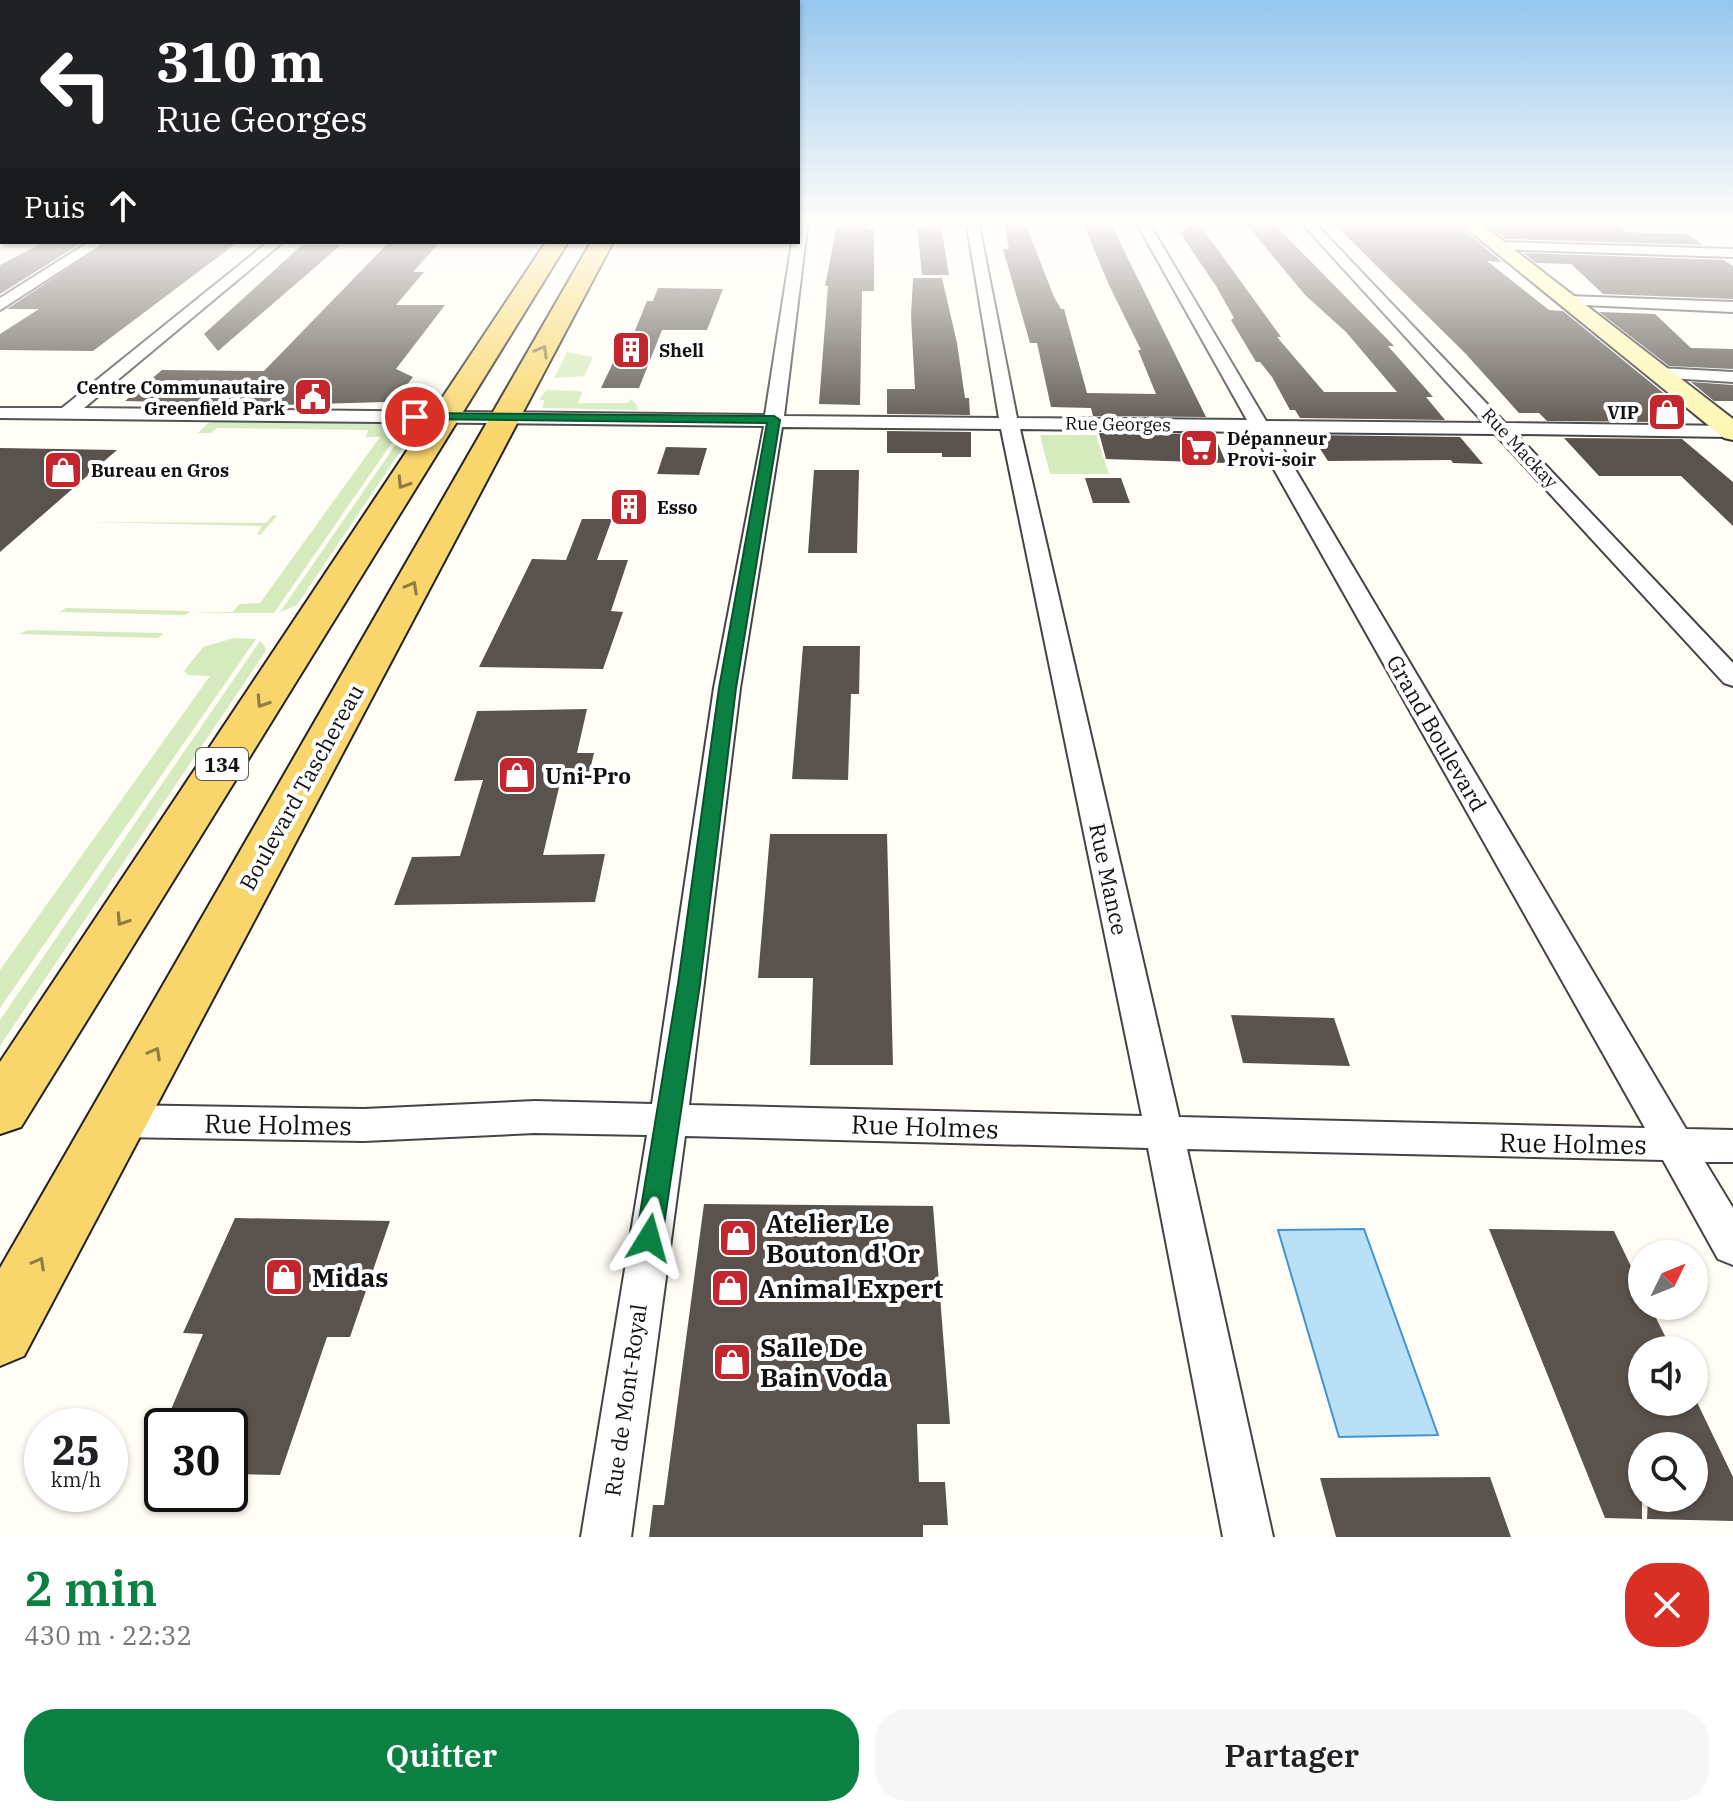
<!DOCTYPE html>
<html lang="fr">
<head>
<meta charset="utf-8">
<style>
	:root { --surface:#fff; --page:#f6f6f6; --text:#202124; --muted:#757577; --accent:#0b8043 }
	body { margin:0; font-family:"IBM Plex Serif",serif; background:var(--page); color:var(--text); height:100vh; display:flex; flex-direction:column; font-size:30px; white-space:nowrap }
	* { box-sizing:border-box; margin:0 }
	p { font-size:26px; color:var(--muted) }
	.icon { flex:none; width:44px; height:44px; fill:none; stroke:currentColor; stroke-width:2; stroke-linecap:round; stroke-linejoin:round }
	.map { position:relative; height:1537px; overflow:hidden }
	.details { display:flex; flex-direction:column; background:var(--surface); flex:1 }
	.details>* { flex:none }
	.guide { position:absolute; left:0px; top:0px; width:800px; height:244px; box-shadow:0 2px 6px #0004; background:#202124; color:#fff; overflow:hidden }
	.needle { width:52px; rotate:47deg }
	.fabs { position:absolute; left:1628px; top:1240px; display:grid; gap:16px }
	.fabs a { display:grid; place-items:center; width:80px; height:80px; border-radius:50%; background:var(--surface); box-shadow:0 2px 6px #0004; font-size:40px }
	.speed { position:absolute; left:24px; top:1408px; display:flex; gap:16px; font-size:40px; font-weight:700; text-align:center }
	.speed>* { display:grid; place-content:center; width:104px; height:104px; border-radius:50%; background:var(--surface); box-shadow:0 2px 6px #0004; line-height:1 }
	.speed small { font-size:20px; font-weight:400 }
	.speed .limit { border:4px solid #111; border-radius:12px; background:#fff; color:#111 }
	.pin { position:absolute; display:grid; place-items:center; width:68px; height:68px; color:#fff; margin:-34px; border:4px solid #fff; border-radius:50%; box-shadow:0 2px 8px #0007 }
	.me { position:absolute; width:88px; margin:-44px; rotate:8deg; stroke-linejoin:round; filter:drop-shadow(0 0 6px #0008) }
	.turn { display:flex; align-items:center; gap:28px; height:168px; padding:0 24px; font-size:36px }
	.turn .icon { width:104px; height:104px; stroke-width:2.5 }
	.turn b { display:block; font-size:56px; line-height:68px }
	.then { display:flex; align-items:center; height:76px; padding:0 24px; background:#0003; gap:16px; font-size:30px }
	.round { display:grid; place-items:center; flex:none; width:84px; height:84px; border-radius:32px; background:var(--page) }
	.summary { display:flex; align-items:center; justify-content:space-between; height:136px; padding:0 24px }
	h1 { font-size:48px; font-weight:600; line-height:60px; color:var(--accent) }
	.button { display:flex; gap:16px; margin-top:auto; padding:16px 24px }
	.button a { flex:1; height:92px; border-radius:32px; background:var(--accent); color:#fff; font-size:32px; font-weight:600; line-height:92px; text-align:center }
	.button a+a { background:var(--page); color:var(--text) }
	.map>svg:first-child { display:block }
	.green { fill:#d5ebbd }
	.water { fill:#b9e0f7; stroke:#3f96cf; stroke-width:2 }
	.building { fill:#5a524d }
	.lines { fill:none; stroke-linecap:round; stroke-linejoin:round }
	.minor-casing { stroke:#444; stroke-width:4 }
	.secondary-casing { stroke:#333; stroke-width:4 }
	.primary-casing { stroke:#222; stroke-width:4 }
	.minor { fill:#fff; fill-rule:evenodd }
	.secondary { fill:#fff6b0; fill-rule:evenodd }
	.primary { fill:#f9d66b; fill-rule:evenodd }
	.oneway { stroke:#917d42 }
	.route { fill:#0b8043; stroke:#07532c; stroke-width:2 }
	.labels { text-anchor:middle; dominant-baseline:central; stroke-width:8; stroke-linejoin:round; paint-order:stroke }
	.far-poi-label { font-size:18px; font-weight:bold; fill:#111; stroke:#fff; text-anchor:start }
	.far-street-label { font-size:18px; fill:#111; stroke:#fff }
	.shield { fill:#fff; stroke:#585858; stroke-width:2 }
	.shield-label { font-size:20px; font-weight:bold; fill:#111 }
	.street-label { font-size:22px; fill:#111; stroke:#fff }
	.poi-label { font-size:22px; font-weight:bold; fill:#111; stroke:#fff; text-anchor:start }
	.near-street-label { font-size:26px; fill:#111; stroke:#fff }
	.near-poi-label { font-size:26px; font-weight:bold; fill:#111; stroke:#fff; text-anchor:start }
</style>
</head>
<body>
<div class="map">
<svg width="1733" height="1537" viewBox="0 0 1733 1537">
	<rect width="100%" height="100%" fill="#fffdf5"/>
	<!-- green -->
	<path class="green" d="M567,352L593,357L584,376L554,378Z
		M546,390L580,391L582,392L578,403H627L631,399L638,406L637,410L543,408L544,400H539Z
		M215,422L405,424L274,613H191L233,612L239,604L260,603L380,437H366L368,430L217,428L211,433H198L208,423Z
		M403,434H412L297,605L280,612Z
		M1040,435H1096L1109,474H1050Z
		M273,515L277,516L260,535L257,534L262,526L90,522L266,523Z
		M66,608L188,611L190,612L185,615L60,612Z
		M28,630L161,633L164,634L157,638L19,634Z
		M234,638L256,639L0,1008V970L210,676L188,675L184,671L203,647Z
		M260,641L265,646V652L0,1046V1020Z"/>
	<!-- water -->
	<path class="water" d="M1364,1229L1438,1435L1339,1437L1278,1230Z"/>
	<!-- building -->
	<path class="building" d="M838,220H866V229H874V291H862L860,405L819,404L828,286H825Z
		M1003,220H1024L1054,297L1061,309H1064L1087,393L1156,394L1138,350H1141L1108,283L1082,220H1109L1206,417L1093,416L1091,408L1051,407L1037,343H1030L1003,249H1009Z
		M1243,220H1270L1394,346H1388L1433,397H1426L1445,420L1300,418L1295,410H1290L1272,377L1260,362H1256L1231,320L1234,318L1216,286L1180,233L1197,221L1281,337H1277L1324,392H1397L1346,332L1305,295Z
		M1349,220L1454,222L1502,262L1487,261L1549,310L1563,311L1672,400L1652,399L1671,416H1653L1661,422L1547,421L1539,413H1519L1465,353L1333,223L1351,222Z
		M1490,220H1611L1626,232L1687,234L1703,245L1506,239L1483,222H1493Z
		M917,226H941L949,275H922Z
		M44,242H83L0,294V265Z
		M108,242H238L93,351L0,350V334L39,309H7Z
		M389,242H440L413,272H424L396,305H445L396,369L413,377L397,398L385,402L282,405L125,401L162,370L264,371Z
		M302,245H341L218,351L204,334Z
		M1524,253L1724,260L1733,266V299L1603,294L1571,264L1536,263Z
		M913,278H942L957,343L965,398H969L970,415L887,414V389H915L911,316Z
		M658,288L723,289L707,330H662L639,388H601L620,348H628L647,301H653Z
		M1599,312L1655,314L1691,348L1733,349V369L1669,366Z
		M1691,382L1733,385V401H1714Z
		M887,431L971,432V457H942V453H887Z
		M1099,433L1214,434L1226,463L1106,459Z
		M1311,435L1460,437L1483,464L1453,463L1451,460L1328,461Z
		M1564,438L1682,439L1733,482V526L1681,476H1599Z
		M666,447L707,448L699,475L657,474Z
		M0,448L117,450L0,552Z
		M814,470H859L857,553H808Z
		M1085,478H1121L1130,503H1093Z
		M582,519H612L597,560H628L611,611L623,612L603,669L479,667L532,559L566,560Z
		M803,646H860L859,694H851L848,780L792,779Z
		M587,709L577,753H594L588,778L561,779L543,855L605,854L595,902L394,905L412,857L460,856L483,780L454,781L477,711Z
		M770,834H887L893,1065H810L813,978H758Z
		M1231,1015L1334,1018L1350,1066L1243,1063Z
		M704,1204L933,1206L950,1424H917L919,1482H945L948,1525H923V1537H649L653,1505H664Z
		M235,1218L390,1221L350,1337H327L280,1475L230,1474V1426H164L203,1334L183,1333Z
		M1489,1229L1614,1231L1642,1289V1306H1650L1672,1350H1642V1402H1694V1396L1733,1477V1521L1647,1519L1648,1498H1694V1446H1642V1519L1605,1518Z
		M1490,1477L1511,1537H1336L1320,1478Z"/>
	<g class="lines">
		<defs>
			<path id="minor" d="M798,220H808L784,416L999,418L966,220H978L1017,418L1247,420L1135,220H1147L1266,421L1484,423L1299,220H1312L1505,423L1733,426L1731,437L1516,434L1733,663V686L1724,683L1495,434L1273,432L1686,1129L1733,1130V1162H1705L1733,1208V1265L1718,1259L1663,1160L1187,1149L1273,1537H1223L1148,1148L685,1136L631,1537H581L647,1135L535,1133L364,1141L118,1137L105,1132L99,1121L105,1110L118,1105L364,1109L535,1101L652,1104L714,688L764,426L0,418V408H62L268,242H283L84,408L765,415L792,242H798ZM782,427L1001,429L1142,1116L689,1105L740,688ZM1020,429L1253,432L1645,1128L1179,1117Z
				M89,242H105L0,310V298Z
				M1498,242L1733,249V257L1493,249L1491,246Z
				M1568,296L1733,302V312L1563,304V298Z
				M1659,368L1733,372V382L1653,377L1650,373Z"/>
			<path id="secondary" d="M1456,220H1476L1733,419V440L1724,438Z"/>
			<path id="primary" d="M546,242H568L21,1127L0,1134V1062Z
				M591,242H613L24,1356L0,1366V1268Z"/>
		</defs>
		<!-- minor casing -->
		<use href="#minor" class="minor-casing"/>
		<!-- secondary casing -->
		<use href="#secondary" class="secondary-casing"/>
		<!-- primary casing -->
		<use href="#primary" class="primary-casing"/>
		<!-- minor -->
		<use href="#minor" class="minor"/>
		<!-- secondary -->
		<use href="#secondary" class="secondary"/>
		<!-- primary -->
		<use href="#primary" class="primary"/>
	</g>
	<!-- one-way arrows -->
	<defs><path id="oneway-chevron" d="M-2-3.5L2.5 0L-2 3.5" fill="none" stroke-width="1.6" stroke-linecap="round" stroke-linejoin="round" transform="scale(2)"/></defs>
	<g class="oneway">
		<use href="#oneway-chevron" transform="translate(542 351) rotate(-61)"/>
		<use href="#oneway-chevron" transform="translate(403 483) rotate(123)"/>
		<use href="#oneway-chevron" transform="translate(412 587) rotate(-61)"/>
		<use href="#oneway-chevron" transform="translate(262 702) rotate(123)"/>
		<use href="#oneway-chevron" transform="translate(122 920) rotate(123)"/>
		<use href="#oneway-chevron" transform="translate(155 1053) rotate(-61)"/>
		<use href="#oneway-chevron" transform="translate(39 1263) rotate(-61)"/>
	</g>
	<!-- sky -->
	<linearGradient id="sky" x2="0" y2="1"><stop stop-color="#95c6ee"/><stop offset="0.51" stop-color="#fffefa"/><stop offset="1" stop-color="#fffefa" stop-opacity="0"/></linearGradient>
	<rect width="1733" height="435" fill="url(#sky)"/>
	<!-- route -->
	<path class="route" d="M415,413L774,416L780,420L736,688L700,984L662,1238L659,1246L649,1250L640,1246L636,1238L678,984L719,688L767,423L411,419V414Z"/>
	<!-- icons -->
	<defs>
		<symbol id="building-square" viewBox="-11 -11 22 22"><rect x="-9" y="-9" width="18" height="18" rx="4" fill="#c4262e" stroke="#fff"/><path d="M-4-6H4V6H1V3H-1V6H-4ZM-2.5-4.3h1.7v1.8h-1.7ZM.8-4.3h1.7v1.8H.8ZM-2.5-1h1.7V.8h-1.7ZM.8-1h1.7V.8H.8Z" fill="#fff"/></symbol>
		<symbol id="civic-square" viewBox="-11 -11 22 22"><rect x="-9" y="-9" width="18" height="18" rx="4" fill="#c4262e" stroke="#fff"/><path d="M-.6-6.5H3V-4.5H.6V-3L4-1V1h2V6H-6V1h2V-1L-.6-3ZM-1.2 2.5V6h2.4V2.5Z" fill="#fff"/></symbol>
		<symbol id="shop-square" viewBox="-11 -11 22 22"><rect x="-9" y="-9" width="18" height="18" rx="4" fill="#c4262e" stroke="#fff"/><path d="M-5-2.5h2.3a2.7 3.5 0 0 1 5.4 0H5L5.5 6h-11ZM-1.5-2.5h3a1.5 2.3 0 0 0-3 0Z" fill="#fff"/></symbol>
		<symbol id="supermarket-square" viewBox="-11 -11 22 22"><rect x="-9" y="-9" width="18" height="18" rx="4" fill="#c4262e" stroke="#fff"/><path d="M-6-5.5h2.5l.6 2H6L4.5 2H-2.5L-4.4-4H-6ZM-1.5 3.2a1.3 1.3 0 1 0 .1 0ZM3 3.2a1.3 1.3 0 1 0 .1 0Z" fill="#fff"/></symbol>
	</defs>
	<g fill-rule="evenodd">
		<use href="#building-square" x="609" y="328" width="44" height="44"/>
		<use href="#civic-square" x="291" y="375" width="44" height="44"/>
		<use href="#shop-square" x="1645" y="390" width="44" height="44"/>
		<use href="#supermarket-square" x="1177" y="426" width="44" height="44"/>
		<use href="#shop-square" x="41" y="448" width="44" height="44"/>
		<use href="#building-square" x="607" y="485" width="44" height="44"/>
		<use href="#shop-square" x="495" y="753" width="44" height="44"/>
		<use href="#shop-square" x="716" y="1216" width="44" height="44"/>
		<use href="#shop-square" x="262" y="1255" width="44" height="44"/>
		<use href="#shop-square" x="708" y="1266" width="44" height="44"/>
		<use href="#shop-square" x="710" y="1340" width="44" height="44"/>
	</g>
	<g class="labels">
		<!-- far-poi labels -->
		<g class="far-poi-label">
			<text x="659" y="350">Shell</text>
			<text x="285" y="387" text-anchor="end">Centre Communautaire<tspan x="285" dy="21">Greenfield Park</tspan></text>
			<text x="1639" y="412" text-anchor="end">VIP</text>
			<text x="1227" y="438">Dépanneur<tspan x="1227" dy="21">Provi-soir</tspan></text>
			<text x="91" y="470">Bureau en Gros</text>
			<text x="657" y="507">Esso</text>
		</g>
		<!-- far-street labels -->
		<g class="far-street-label">
			<text transform="translate(1118 424) rotate(1)">Rue Georges</text>
			<text transform="translate(1520 448) rotate(47)">Rue Mackay</text>
		</g>
		<!-- shield labels -->
		<rect class="shield" x="196" y="748" width="52" height="32" rx="6"/>
		<g class="shield-label">
			<text x="222" y="764">134</text>
		</g>
		<!-- street labels -->
		<g class="street-label">
			<text transform="translate(1437 733) rotate(60)">Grand Boulevard</text>
			<text transform="translate(301 787) rotate(-61)">Boulevard Taschereau</text>
			<text transform="translate(1109 879) rotate(78)">Rue Mance</text>
			<text transform="translate(625 1400) rotate(-82)">Rue de Mont-Royal</text>
		</g>
		<!-- poi labels -->
		<g class="poi-label">
			<text x="545" y="775">Uni-Pro</text>
		</g>
		<!-- near-street labels -->
		<g class="near-street-label">
			<text transform="translate(278 1124) rotate(1)">Rue Holmes</text>
			<text transform="translate(925 1126) rotate(2)">Rue Holmes</text>
			<text transform="translate(1573 1143) rotate(1)">Rue Holmes</text>
		</g>
		<!-- near-poi labels -->
		<g class="near-poi-label">
			<text x="766" y="1223">Atelier Le<tspan x="766" dy="30">Bouton d'Or</tspan></text>
			<text x="312" y="1277">Midas</text>
			<text x="758" y="1288">Animal Expert</text>
			<text x="760" y="1347">Salle De<tspan x="760" dy="30">Bain Voda</tspan></text>
		</g>
	</g>
</svg>
<div class="fabs">
<a><svg class="needle" viewBox="-14 -14 28 28"><path d="M0-13l5 13h-10z" fill="#e53935"/><path d="M0 13l5-13h-10z" fill="#757577"/></svg></a>
<a><svg class="icon" aria-label="sound" viewBox="0 0 24 24"><path d="M4 9h4l5-4v14l-5-4H4zM17 9q2 3 0 6"/></svg></a>
<a><svg class="icon" aria-label="search" viewBox="0 0 24 24"><circle cx="10" cy="10" r="6"/><path d="M15 15l6 6"/></svg></a>
</div>
<div class="speed"><div>25<small>km/h</small></div><div class="limit">30</div></div>
<div class="pin" style="left:415px;top:417px;background:#d93025"><svg class="icon" aria-label="arrive" viewBox="0 0 24 24"><path d="M6 21V4h12l-3 4 3 4H6"/></svg></div>
<svg class="me" style="left:649px;top:1238px" viewBox="-20 -20 40 40"><path d="M0-17L14 15 0 8-14 15z" fill="#0b8043" stroke="#fff" stroke-width="4"/></svg>
<div class="guide">
<div class="turn"><svg class="icon" aria-label="left" viewBox="0 0 24 24"><path d="M17 20v-9H6M10 6l-5 5 5 5"/></svg><div><b>310 m</b>Rue Georges</div></div>
<div class="then">Puis<svg class="icon" aria-label="ahead" viewBox="0 0 24 24"><path d="M12 20V5M6 11l6-6 6 6"/></svg></div>
</div>
</div>
<section class="details">
<div class="summary"><div><h1>2 min</h1><p>430 m · 22:32</p></div><a class="round" style="background:#d93025;color:#fff"><svg class="icon" aria-label="close" viewBox="0 0 24 24"><path d="M6 6l12 12M18 6L6 18"/></svg></a></div>
<div class="button"><a>Quitter</a><a>Partager</a></div>
</section>
</body>
</html>
